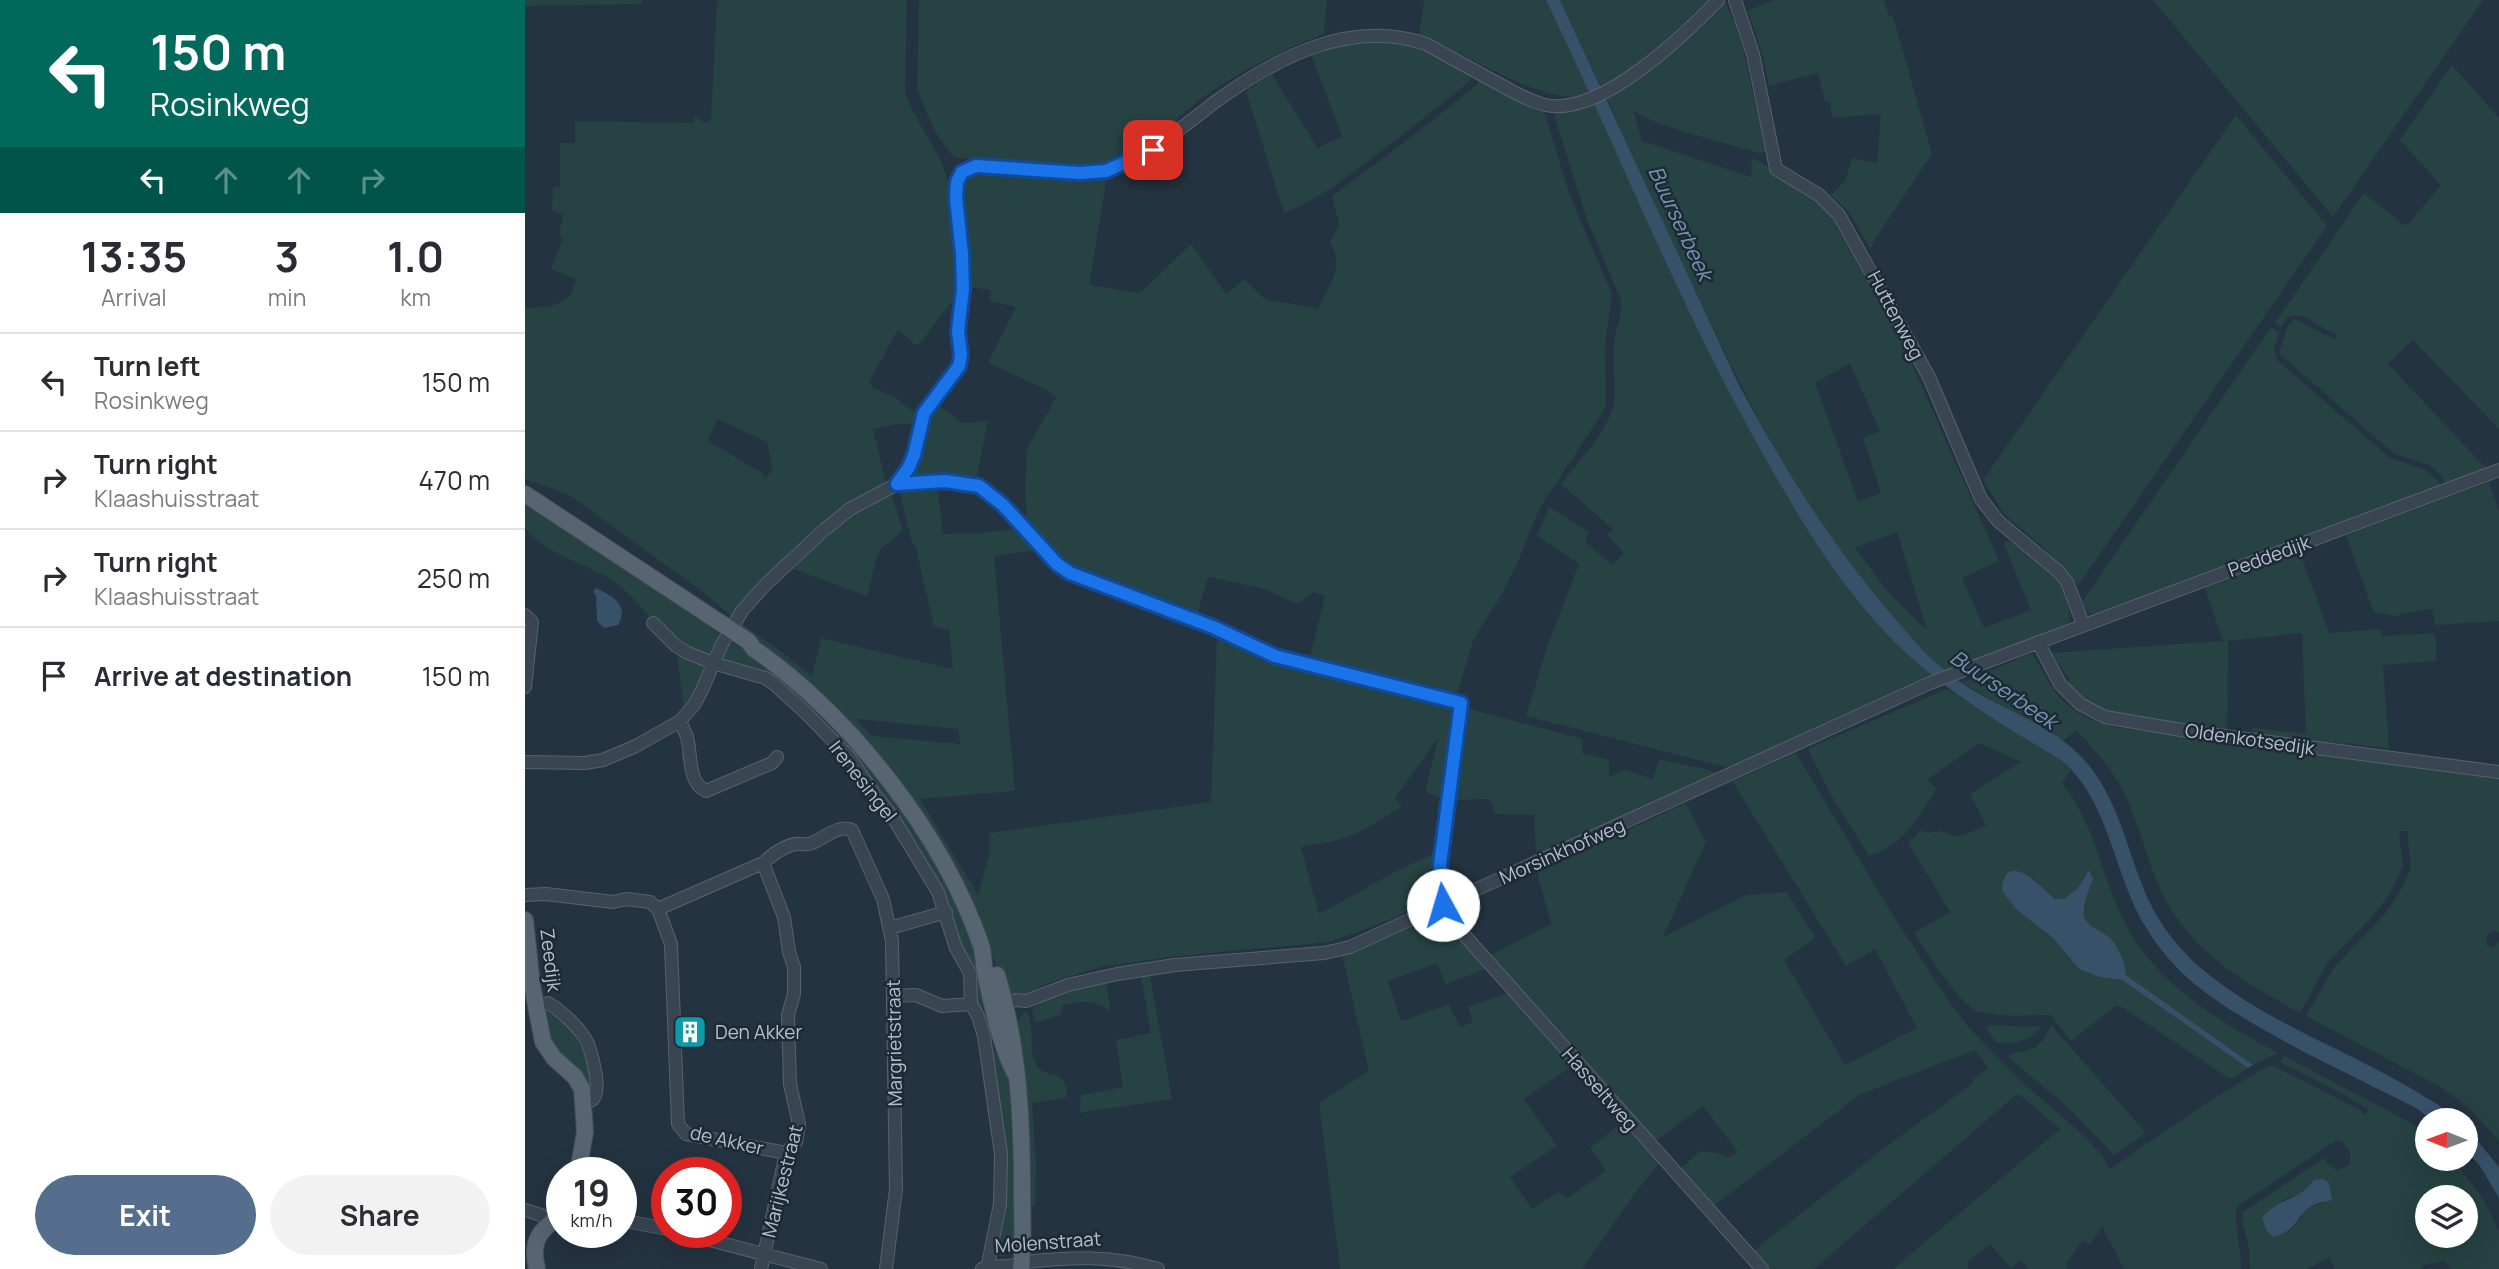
<!DOCTYPE html>
<html lang="en">
<head>
<meta charset="utf-8">
<style>
	:root { --surface:#fff; --page:#f2f2f3; --text:#2b2b33; --muted:#7c7c81; --line:#e1e1e2; --accent:#556e8d }
	body { margin:0; font-family:Manrope,sans-serif; background:var(--page); color:var(--text); height:100vh; display:flex; flex-direction:column; font-size:26px; white-space:nowrap }
	* { box-sizing:border-box; margin:0 }
	p { font-size:23px; color:var(--muted) }
	.icon { flex:none; width:38px; height:38px; fill:none; stroke:currentColor; stroke-width:2; stroke-linecap:round; stroke-linejoin:round }
	.map { position:relative; flex:1; overflow:hidden }
	.drawer { display:flex; flex-direction:column; background:var(--surface); width:525px }
	.drawer>* { flex:none }
	.banner { background:#00695c; color:#fff; overflow:hidden }
	.needle { width:46px; rotate:271deg }
	.tools { position:absolute; left:1890px; top:1108px; display:grid; gap:14px }
	.tools a { display:grid; place-items:center; width:63px; height:63px; border-radius:50%; background:var(--surface); box-shadow:0 7px 28px #0002; font-size:35px }
	.speed { position:absolute; left:21px; top:1157px; display:flex; gap:14px; font-size:35px; font-weight:700; text-align:center }
	.speed>* { display:grid; place-content:center; width:91px; height:91px; border-radius:50%; background:var(--surface); box-shadow:0 7px 28px #0002; line-height:1 }
	.speed small { font-size:18px; font-weight:400 }
	.speed .limit { border:10px solid #d22; background:#fff; color:#111 }
	.pin { position:absolute; display:grid; place-items:center; width:60px; height:60px; color:#fff; margin:-30px; border-radius:14px; box-shadow:0 4px 10px #0006 }
	.me { position:absolute; width:77px; margin:-38px; rotate:354deg; stroke-linejoin:round; filter:drop-shadow(0 0 5px #0008) }
	.turn { display:flex; align-items:center; gap:24px; height:147px; padding:0 35px; font-size:32px }
	.turn .icon { width:91px; height:91px; stroke-width:2.5 }
	.turn b { display:block; font-size:49px; line-height:60px }
	.lanes { display:flex; align-items:center; height:66px; padding:0 35px; background:#0003; justify-content:center; gap:35px; direction:ltr }
	.lanes .off { opacity:.35 }
	.eta { display:flex; justify-content:space-evenly; align-items:center; height:119px; text-align:center }
	.eta b { font-size:42px; font-weight:700; line-height:49px }
	.action { display:flex; gap:14px; margin-top:auto; padding:14px 35px }
	.action a { flex:1; height:80px; border-radius:42px; background:var(--accent); color:#fff; font-size:28px; font-weight:700; line-height:80px; text-align:center }
	.action a+a { background:var(--page); color:var(--text) }
	ul { padding:0; list-style:none }
	li { display:flex; align-items:center; gap:21px; height:98px; padding:0 35px; border-top:2px solid var(--line) }
	li div { flex:1 }
	li b { display:block; font-size:26px }
	li em { font-style:normal }
	main { display:flex; flex:1; min-height:0 }
	.map>svg:first-child { display:block }
	.green { fill:#264242; fill-rule:evenodd }
	.water { fill:#375169 }
	.lines { fill:none; stroke-linecap:round; stroke-linejoin:round }
	.minor-casing { stroke:#56636e; stroke-width:14 }
	.major-casing { stroke:#424e5a; stroke-width:18 }
	.minor { stroke:#394551; stroke-width:12 }
	.major { stroke:#576471; stroke-width:16 }
	.route-casing { stroke:#114b97; stroke-width:18 }
	.route { stroke:#1a73e8; stroke-width:12 }
	.labels { text-anchor:middle; dominant-baseline:central; stroke-width:5; stroke-linejoin:round; paint-order:stroke }
	.street-label { font-size:19px; fill:#b5c0cb; stroke:#1d2a36 }
	.poi-label { font-size:19px; fill:#b5c0cb; stroke:#1d2a36; text-anchor:start }
	.water-label { font-size:21px; font-style:italic; fill:#7494af; stroke:#1d2a36 }
</style>
</head>
<body>
<main>
<section class="drawer">
<div class="banner">
<div class="turn"><svg class="icon" aria-label="left" viewBox="0 0 24 24"><path d="M17 20v-9H6M10 6l-5 5 5 5"/></svg><div><b>150 m</b>Rosinkweg</div></div>
<div class="lanes"><svg class="icon" aria-label="left" viewBox="0 0 24 24"><path d="M17 20v-9H6M10 6l-5 5 5 5"/></svg><svg class="icon off" aria-label="ahead" viewBox="0 0 24 24"><path d="M12 20V5M6 11l6-6 6 6"/></svg><svg class="icon off" aria-label="ahead" viewBox="0 0 24 24"><path d="M12 20V5M6 11l6-6 6 6"/></svg><svg class="icon off" aria-label="right" viewBox="0 0 24 24"><path d="M7 20v-9h11M14 6l5 5-5 5"/></svg></div>
</div>
<div class="eta">
<div><b>13:35</b><p>Arrival</p></div>
<div><b>3</b><p>min</p></div>
<div><b>1.0</b><p>km</p></div>
</div>
<ul>
<li><svg class="icon" aria-label="left" viewBox="0 0 24 24"><path d="M17 20v-9H6M10 6l-5 5 5 5"/></svg><div><b>Turn left</b><p>Rosinkweg</p></div><em>150 m</em></li>
<li><svg class="icon" aria-label="right" viewBox="0 0 24 24"><path d="M7 20v-9h11M14 6l5 5-5 5"/></svg><div><b>Turn right</b><p>Klaashuisstraat</p></div><em>470 m</em></li>
<li><svg class="icon" aria-label="right" viewBox="0 0 24 24"><path d="M7 20v-9h11M14 6l5 5-5 5"/></svg><div><b>Turn right</b><p>Klaashuisstraat</p></div><em>250 m</em></li>
<li><svg class="icon" aria-label="arrive" viewBox="0 0 24 24"><path d="M6 21V4h12l-3 4 3 4H6"/></svg><div><b>Arrive at destination</b></div><em>150 m</em></li>
</ul>
<div class="action"><a>Exit</a><a>Share</a></div>
</section>
<div class="map">
<svg width="1974" height="1269" viewBox="0 0 1974 1269">
	<rect width="100%" height="100%" fill="#243341"/>
	<!-- green -->
	<path class="green" d="M0,0H117V4L0,6Z
		M192,0H382L380,92L388,112L416,160L424,185L435,299L424,305L394,345L389,344L373,329L345,381L347,387L369,397L395,416L393,424H372L348,429L362,487L315,515L275,544L208,618L182,595L44,495L0,479V308C26,306 44,309 51,279L26,269L38,238L34,236L38,214L27,210L28,187L35,186V143H50V121L168,123L170,116L180,123L186,119ZM192,419L242,442L248,470L240,478L236,472L183,441Z
		M394,0H802L799,34C762,47 707,76 676,99C646,122 627,148 589,161C557,172 481,161 445,159L430,157L425,153L409,130L392,89Z
		M899,0H1021L1066,94C1029,110 944,57 909,40L894,36Z
		M1035,0H1183L1112,67L1077,89Z
		M1248,0H1359L1364,16H1368L1407,154L1350,239L1346,249L1323,211L1305,195L1320,181L1327,158L1352,163L1356,114L1307,118L1305,102L1300,101L1293,73L1244,86L1238,56L1223,11Z
		M1628,0H1958L1808,217Z
		M1202,1L1201,4L1210,23L1217,45L1241,152L1234,153C1208,145 1125,125 1108,110L1117,141L1226,177L1227,159L1234,161L1296,205L1306,216L1382,353L1474,561L1437,578L1459,628L1506,610L1479,545V542L1484,541C1515,555 1549,587 1544,623L1424,672C1399,657 1380,630 1361,608C1278,514 1223,403 1170,290C1140,226 1110,161 1081,97ZM1325,364L1355,431L1338,438L1356,493L1333,502L1290,382ZM1372,532L1402,630L1364,593L1330,548Z
		M828,40L881,44L905,53L947,76L945,81C916,105 886,128 855,152C825,175 795,199 759,213L721,91L747,74L792,148L817,136L786,54Z
		M1927,65L1974,118V429L1888,340L1863,364L1962,469L1922,484L1913,472L1904,465L1868,453L1754,353L1763,325L1770,319C1785,325 1796,335 1811,339L1812,334C1792,329 1770,299 1756,327L1750,323L1839,193L1879,225H1882L1916,185L1875,140Z
		M954,80L1020,114L1045,196L1087,294L1080,345L1081,403L1078,412L1014,509L992,564L976,596L949,638L932,694L784,661L800,596L789,592L773,604L736,588L683,577L671,619L572,582L532,559L502,525L500,489L502,449L531,398L524,391L463,363L491,307L465,301L466,290L442,287L434,194L439,177L445,172L519,177L582,176L564,285L615,293L666,244L701,294L720,279L736,296L743,300L793,308C804,284 820,268 805,242L814,224L807,196L864,154L951,86Z
		M1069,101L1194,372L1261,494L1326,593L1357,629L1410,678L1290,728L1208,769L1001,716L1022,647L1054,564L1012,536L1024,507L1064,532L1060,542L1088,565L1099,553L1082,535L1088,529L1036,484C1052,463 1085,429 1089,402C1091,383 1087,362 1089,342C1090,328 1098,314 1096,300L1062,220L1029,115L1037,109Z
		M1711,115L1802,226L1555,583L1551,584L1516,545L1479,514L1458,480Z
		M1746,327L1754,333L1749,350L1752,360L1865,458L1901,470L1917,485L1568,614L1562,612L1557,602Z
		M411,403L438,423L463,421L451,481H380Z
		M1964,482L1974,511V621L1910,625L1907,609L1877,614L1873,616L1849,613L1821,535Z
		M412,485L418,534L455,533L495,529L512,550L469,556L490,791L395,799L453,895L464,854V833L686,802L692,635L931,708L919,799L900,792L913,738L870,798L877,807C854,820 831,837 805,842C795,844 786,845 776,847L794,914L868,873L914,851L913,894L903,903L847,927L804,942L654,956L580,966L520,984L500,996L485,993L477,981L462,940L384,798L216,632L215,623L253,649L287,676L296,638L428,669L424,630L409,626L391,549L387,543L374,490L396,486ZM331,719L433,729L435,744L347,736Z
		M366,494L378,530L356,549L352,557L342,596L266,568L316,522Z
		M0,503L193,632L194,639L185,658C165,648 147,638 131,623C116,609 106,593 88,581C59,562 24,556 0,529Z
		M1775,553L1804,633L1856,629L1857,636L1910,633L1912,661L1858,665L1864,749L1822,743L1814,746L1726,735L1727,728L1781,734L1777,633L1703,641L1702,732L1588,716L1567,708L1544,687V679L1526,653L1698,641L1680,588Z
		M203,644H211L282,698L354,776L409,858L448,936L459,1000L457,1012L449,1003L448,975L368,812L257,685L197,661Z
		M1504,654H1508C1531,697 1540,714 1590,727L1974,779V932L1968,931L1963,935L1961,945L1968,948L1974,941V1141L1943,1107L1912,1085L1781,1016L1810,966L1860,914L1879,885L1886,867L1882,831H1874L1878,866L1866,892L1848,916L1803,962L1775,1013C1727,986 1680,961 1649,914C1626,879 1619,837 1602,799C1590,772 1571,751 1551,730L1538,741L1437,683Z
		M154,655L182,668L170,693L159,708L152,658Z
		M1422,689L1536,760L1546,770L1537,783C1565,818 1575,863 1591,904C1621,978 1686,1017 1753,1053L1728,1065L1601,975L1591,946L1563,924L1560,918V898L1565,887L1564,870L1553,888L1539,899H1531L1507,877L1518,932L1529,939L1554,969L1597,980L1723,1068L1705,1079L1597,1007L1591,1006L1546,1041L1526,1015C1504,1015 1477,1018 1455,1012C1436,1008 1401,950 1389,933L1425,912L1383,843L1396,830L1401,833L1415,831L1433,837L1461,826L1445,794L1496,762L1454,743L1402,780L1411,789C1392,820 1380,844 1344,856L1303,790L1284,752V748Z
		M941,708L1058,739L1057,753L1084,760V777L1100,770L1128,779L1134,759L1188,771L1196,775L988,869L1011,853L1009,815L970,814L967,802L962,799L929,800Z
		M1271,753L1362,906L1425,1003L1444,1028L1498,1083L1556,1133L1576,1154L1585,1169L1680,1104L1732,1072L1747,1065L1835,1110L1840,1115L1844,1110L1816,1093L1755,1062L1759,1056L1888,1124L1902,1135V1158L1928,1159L1957,1197L1974,1231V1269H1925L1920,1261L1900,1265L1895,1269H1809L1804,1257L1782,1269H1725L1724,1247L1718,1224V1212L1799,1158L1803,1164L1811,1170L1825,1165V1152L1817,1141L1812,1140L1713,1206C1707,1218 1717,1251 1716,1269H1599L1577,1227L1565,1244L1557,1241L1541,1264L1543,1269H1504L1496,1260L1486,1268L1465,1244L1442,1263L1444,1269H1368L1535,1129L1495,1095H1491L1289,1269H1242L1227,1252L1358,1149L1448,1083V1079L1463,1068L1450,1050L1336,1094L1187,1207L1154,1170L1175,1151L1194,1153L1201,1158L1213,1152L1178,1106L1129,1142L965,955L1026,924L1012,873L1161,803L1181,842L1138,937L1221,895L1262,892L1290,938L1259,960L1320,1065L1392,1028L1350,949L1321,966L1209,784L1208,781ZM1789,1180L1799,1202L1784,1208L1764,1232L1757,1200C1771,1196 1780,1193 1789,1180ZM1902,1197H1941V1236H1902Z
		M913,917L961,969L921,984L912,963L863,981L876,1021L924,1004L935,1027L948,1022L943,1007L983,993L1047,1066L999,1099L1032,1146L985,1177L1007,1209L1034,1192L1041,1199L1081,1171L1065,1148L1096,1123L1134,1164L1110,1193L1057,1269H815L794,1103L844,1071L817,954Z
		M625,975L647,1099L554,1113L556,1095L598,1087L591,1040L626,1033L616,976Z
		M581,981L586,1012C570,999 557,1001 538,1005L536,1015L514,1022L509,1021L507,1008L522,999L542,991Z
		M18,1010C25,1013 32,1016 38,1021C50,1033 72,1072 62,1088L24,1047Z
		M499,1012L503,1014C510,1030 503,1048 511,1064C520,1082 543,1065 542,1097L507,1103L511,1163L510,1206H502L493,1021Z
		M1463,1025L1516,1027C1507,1041 1488,1044 1472,1043L1462,1030Z
		M1526,1025L1621,1133L1589,1155L1546,1110L1484,1058L1483,1055C1513,1047 1511,1053 1526,1025Z
		M473,1030L488,1098L491,1231L488,1245L479,1256H469L478,1228L475,1224L467,1053L474,1052L471,1034L464,1035L463,1031Z"/>
	<!-- water -->
	<path class="water" d="M1021,0H1035L1214,385C1258,466 1306,545 1367,615C1383,633 1399,655 1419,669C1427,675 1436,683 1444,688C1483,712 1531,727 1561,762C1593,799 1602,849 1620,892C1632,921 1653,949 1677,969C1753,1033 1855,1060 1934,1120C1926,1120 1914,1122 1907,1120C1903,1118 1898,1113 1894,1110C1884,1104 1872,1098 1861,1093C1806,1065 1739,1034 1688,998C1662,980 1638,956 1622,929C1588,876 1586,802 1536,760C1471,721 1409,685 1357,629C1311,579 1276,521 1243,463C1158,315 1095,154 1021,0Z
		M71,588C87,596 105,605 93,625L79,628L72,621L71,595L68,592Z
		M1564,870L1568,879C1564,890 1559,900 1559,912C1559,928 1576,929 1586,939C1594,948 1600,963 1601,975L1728,1065L1723,1068L1597,980L1575,977L1554,969L1529,939L1491,909L1477,891C1479,847 1517,887 1530,899H1539L1553,888Z
		M1941,1127L1974,1167V1198L1955,1166L1941,1150Z
		M1798,1179L1804,1183L1807,1200C1800,1202 1791,1202 1784,1208C1767,1222 1774,1229 1748,1237L1742,1231L1737,1218C1751,1199 1776,1200 1789,1180Z"/>
	<g class="lines">
		<defs>
			<path id="minor" d="M1210,0L1228,54L1251,169L1294,195L1314,215L1404,377L1456,499L1473,521L1534,572L1542,582L1558,624
				M372,484L420,481L454,486L478,505L532,564L545,573L688,627L749,656L936,703L915,864L918,905L924,918L1237,1269
				M0,615L7,622L0,687
				M128,623L151,646L163,653L188,663L240,678L248,683L281,713L325,758L350,795L367,816L413,892L431,948L445,973L446,1004
				M1513,642L1535,684L1555,704L1580,717L1668,732L1974,772
				M155,721C157,726 160,732 162,737C167,755 162,782 181,791L247,763L252,757
				M0,762L60,763L78,760L111,746L155,721L169,705L177,690L197,644L217,611L239,586L299,530L325,509L372,484L384,467L389,455L399,413L434,366L436,355L433,331L438,290L437,254L431,198L432,182L437,172L451,166C483,168 556,179 584,170C625,156 656,128 690,102C751,58 825,18 901,44C925,57 948,70 972,83C987,91 1003,101 1020,105C1075,117 1158,36 1193,0
				M0,895L21,894L88,902L101,899L125,902L133,909L238,863C247,855 258,846 271,844C277,843 281,846 287,843C300,838 313,824 327,830L358,899L367,941L371,1189L361,1269
				M133,909L146,944L153,1124L161,1134L261,1153
				M365,928L421,912
				M368,996L391,995L417,1006L446,1004L453,1016L459,1036L476,1154L475,1204L462,1269
				M11,1006L23,1003C37,1011 56,1029 63,1044C67,1055 77,1089 68,1099C67,1101 61,1103 58,1104
				M475,1007L491,1000L501,1001L543,985L592,974L650,965L799,953L825,947L1405,683L1974,470
				M0,1210L16,1215L24,1224
				M96,1220L142,1229
				M154,1232L296,1269
				M236,1269L261,1153L271,1142L274,1124L265,1084L263,1015L269,994V967L264,952L259,917L238,863
				M457,1269C466,1265 475,1267 484,1266C490,1265 495,1263 501,1262C546,1257 588,1255 633,1269"/>
			<path id="major" d="M0,494L223,641L229,649C325,716 418,834 456,945C459,954 458,963 460,972C467,1003 475,1045 490,1073
				M0,920L7,985L18,1042L29,1058L50,1077L57,1089L60,1132L53,1172
				M472,975C493,1044 497,1116 497,1188C497,1216 499,1242 496,1269
				M12,1269C5,1240 15,1230 37,1214"/>
		</defs>
		<!-- minor casing -->
		<use href="#minor" class="minor-casing"/>
		<!-- major casing -->
		<use href="#major" class="major-casing"/>
		<!-- minor -->
		<use href="#minor" class="minor"/>
		<!-- major -->
		<use href="#major" class="major"/>
	</g>
	<g class="lines">
		<defs>
			<path id="route" d="M628,150L581,171L555,173L451,166L437,172L432,182L431,198L437,254L438,289L433,331L436,355L434,366L399,413L389,455L384,467L372,484L420,481L454,486L478,505L532,564L545,573L688,627L750,656L936,703L915,864L918,905"/>
		</defs>
		<!-- route casing -->
		<use href="#route" class="route-casing"/>
		<!-- route -->
		<use href="#route" class="route"/>
	</g>
	<!-- icons -->
	<defs>
		<symbol id="building-square" viewBox="-11 -11 22 22"><rect x="-9" y="-9" width="18" height="18" rx="4" fill="#0f9aa8" stroke="#1d2a36"/><path d="M-4-6H4V6H1V3H-1V6H-4ZM-2.5-4.3h1.7v1.8h-1.7ZM.8-4.3h1.7v1.8H.8ZM-2.5-1h1.7V.8h-1.7ZM.8-1h1.7V.8H.8Z" fill="#fff"/></symbol>
	</defs>
	<g fill-rule="evenodd">
		<use href="#building-square" x="146" y="1013" width="38" height="38"/>
	</g>
	<g class="labels">
		<!-- street labels -->
		<g class="street-label">
			<text transform="translate(1371 315) rotate(62)">Huttenweg</text>
			<text transform="translate(1744 556) rotate(-20)">Peddedijk</text>
			<text transform="translate(1725 739) rotate(8)">Oldenkotsedijk</text>
			<text transform="translate(338 781) rotate(52)">Irenesingel</text>
			<text transform="translate(1037 851) rotate(-24)">Morsinkhofweg</text>
			<text transform="translate(26 960) rotate(83)">Zeedijk</text>
			<text transform="translate(369 1043) rotate(-91)">Margrietstraat</text>
			<text transform="translate(1075 1089) rotate(49)">Hasseltweg</text>
			<text transform="translate(202 1140) rotate(13)">de Akker</text>
			<text transform="translate(257 1181) rotate(-76)">Marijkestraat</text>
			<text transform="translate(523 1242) rotate(-4)">Molenstraat</text>
		</g>
		<!-- poi labels -->
		<g class="poi-label">
			<text x="190" y="1032">Den Akker</text>
		</g>
		<!-- water labels -->
		<g class="water-label">
			<text transform="translate(1156 223) rotate(65)">Buurserbeek</text>
			<text transform="translate(1479 689) rotate(34)">Buurserbeek</text>
		</g>
	</g>
</svg>
<div class="tools">
<a><svg class="needle" viewBox="-14 -14 28 28"><path d="M0-13l5 13h-10z" fill="#e53935"/><path d="M0 13l5-13h-10z" fill="#7c7c81"/></svg></a>
<a><svg class="icon" aria-label="layers" viewBox="0 0 24 24"><path d="M12 4l9 5-9 5-9-5zM3 14l9 5 9-5"/></svg></a>
</div>
<div class="speed"><div>19<small>km/h</small></div><div class="limit">30</div></div>
<div class="pin" style="left:628px;top:150px;background:#d93025"><svg class="icon" aria-label="arrive" viewBox="0 0 24 24"><path d="M6 21V4h12l-3 4 3 4H6"/></svg></div>
<svg class="me" style="left:918px;top:905px" viewBox="-20 -20 40 40"><circle r="19" fill="#fff"/><path d="M0-13L10 11 0 6-10 11z" fill="#1a73e8"/></svg>
</div>
</main>
</body>
</html>
